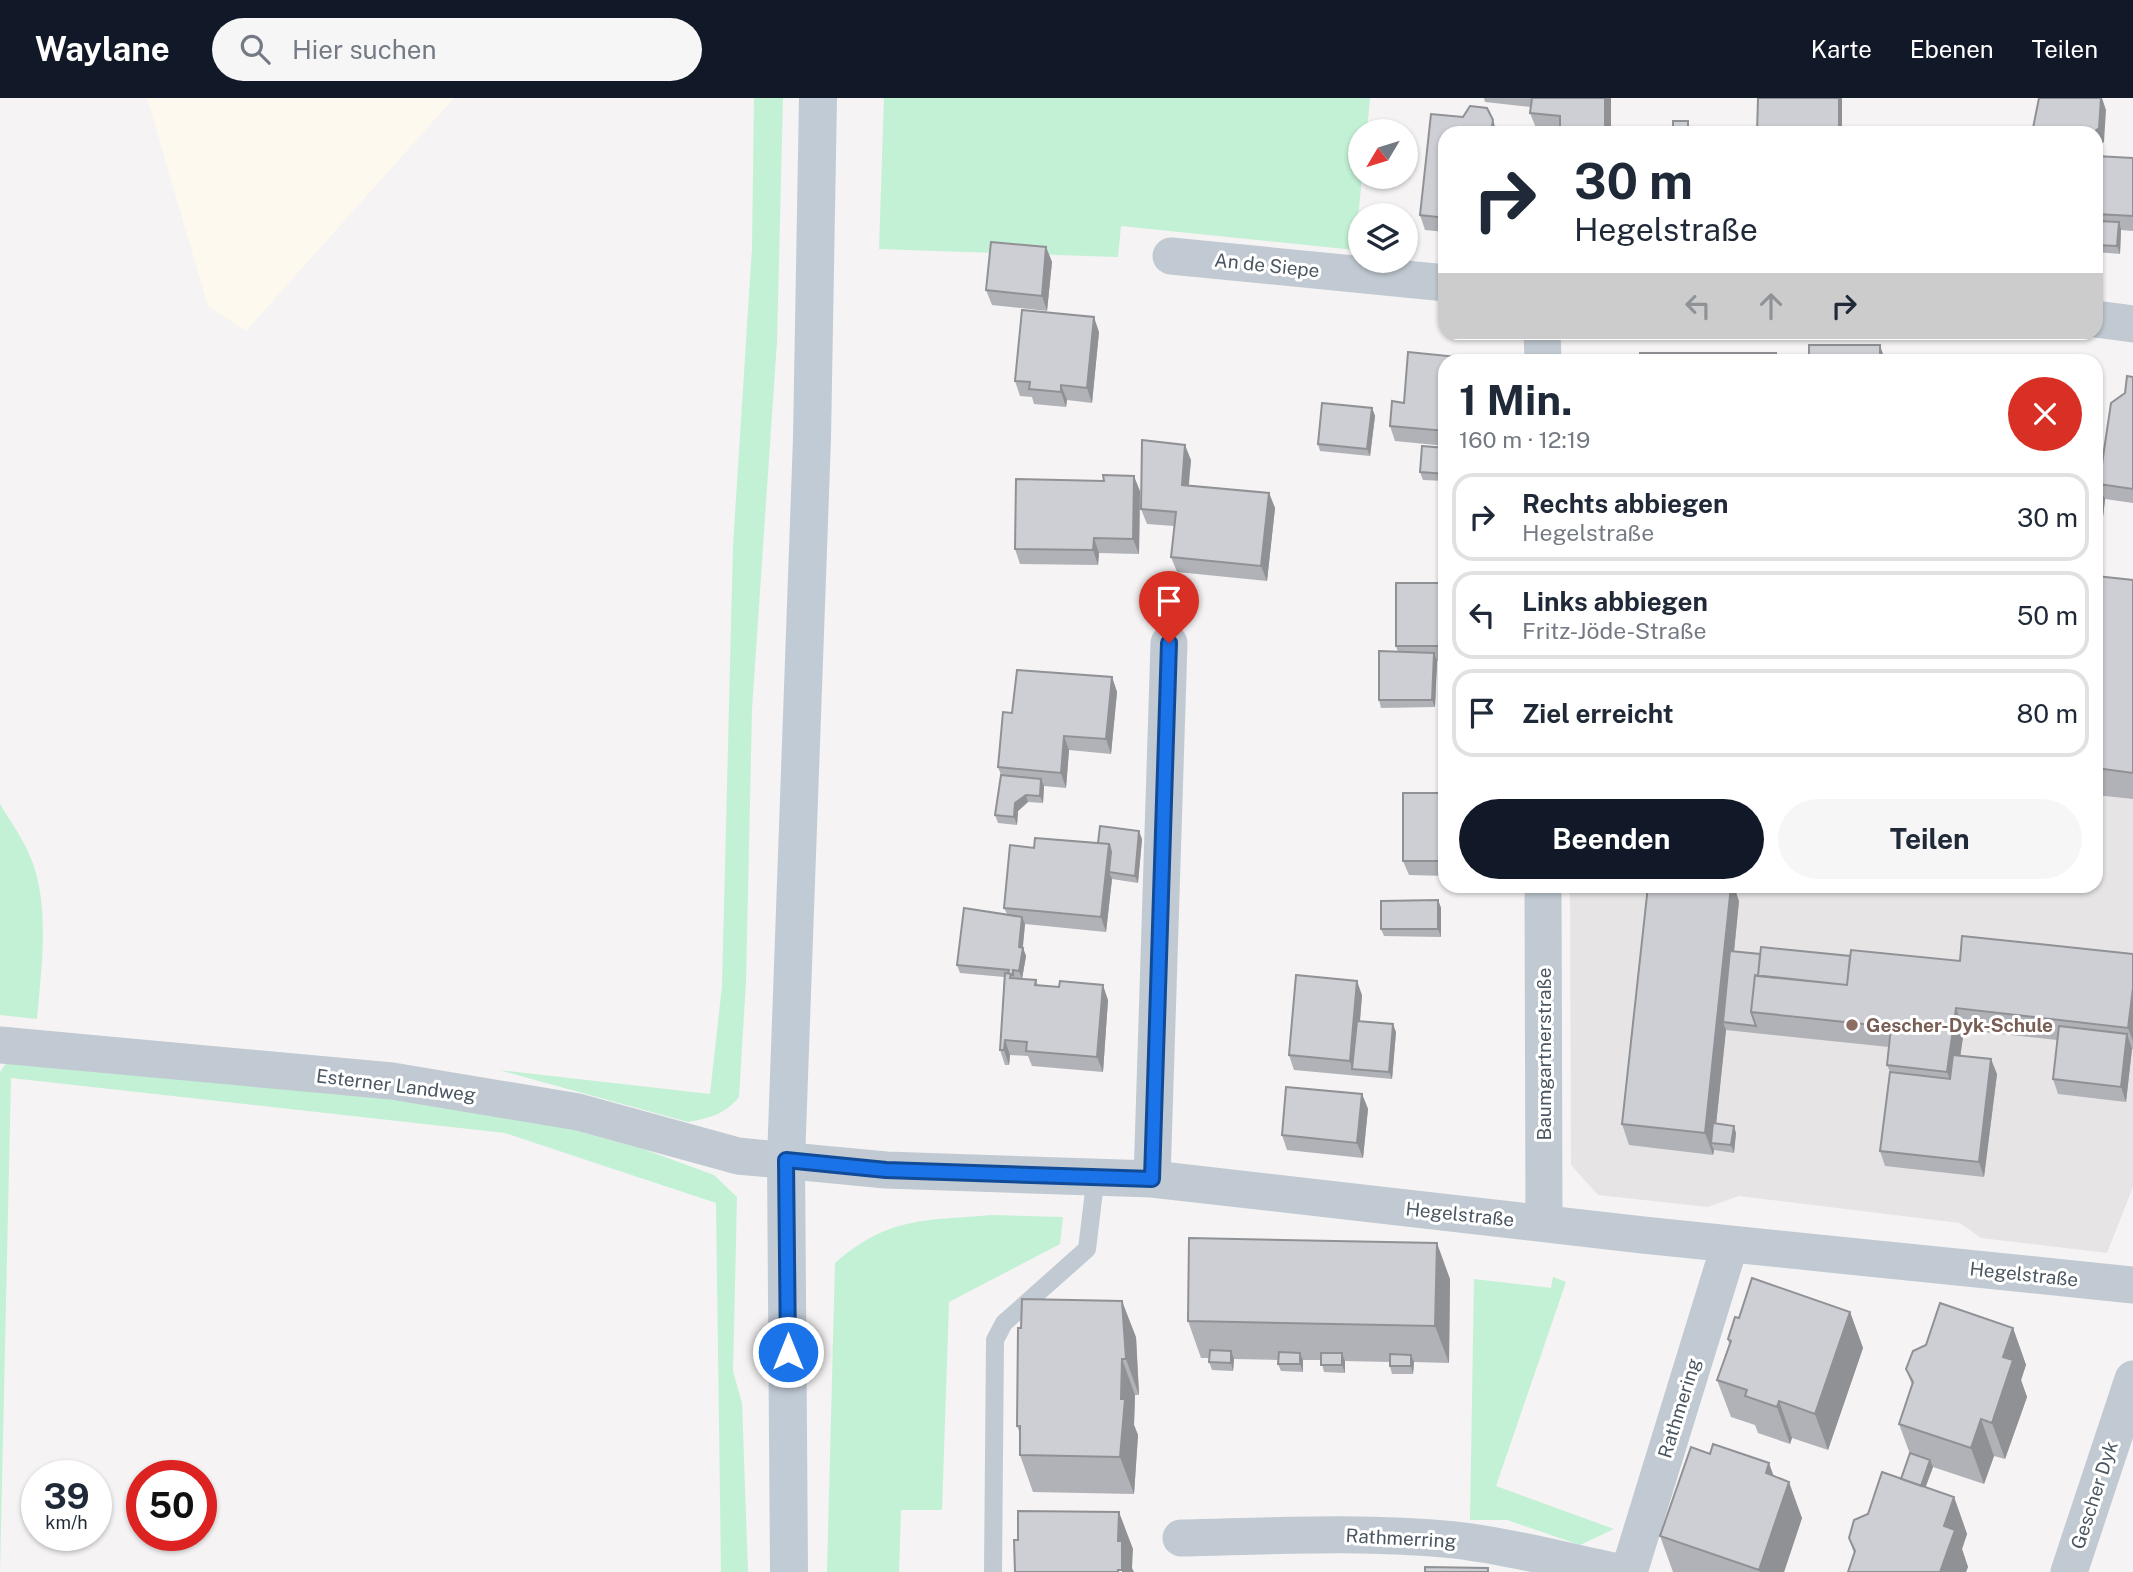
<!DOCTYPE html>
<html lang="de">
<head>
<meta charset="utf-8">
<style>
	:root { --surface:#fff; --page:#f6f6f7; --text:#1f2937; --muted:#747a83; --line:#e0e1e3; --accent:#111827 }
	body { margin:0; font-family:"Public Sans",sans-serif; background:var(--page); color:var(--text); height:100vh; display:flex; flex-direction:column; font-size:26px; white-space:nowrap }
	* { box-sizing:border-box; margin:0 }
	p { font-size:23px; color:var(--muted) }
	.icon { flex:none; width:38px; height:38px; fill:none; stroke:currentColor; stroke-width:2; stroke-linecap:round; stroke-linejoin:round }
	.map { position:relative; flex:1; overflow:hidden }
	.details { position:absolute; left:1438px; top:256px; width:665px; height:539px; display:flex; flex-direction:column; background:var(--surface); border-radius:21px; box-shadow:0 2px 5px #0004 }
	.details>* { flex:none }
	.top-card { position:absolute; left:1438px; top:28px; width:665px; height:214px; border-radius:21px; box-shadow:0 2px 5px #0004; background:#fff; color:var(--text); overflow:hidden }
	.needle { width:46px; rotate:232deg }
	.controls { position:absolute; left:1348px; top:21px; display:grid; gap:14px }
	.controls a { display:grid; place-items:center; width:70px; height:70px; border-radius:50%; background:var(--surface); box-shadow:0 2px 5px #0004; font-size:35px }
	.speed { position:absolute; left:21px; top:1362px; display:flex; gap:14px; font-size:35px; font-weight:700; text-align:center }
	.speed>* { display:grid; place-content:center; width:91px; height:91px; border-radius:50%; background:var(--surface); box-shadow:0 2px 5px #0004; line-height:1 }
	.speed small { font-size:18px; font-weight:400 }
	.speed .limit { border:10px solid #d22; background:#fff; color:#111 }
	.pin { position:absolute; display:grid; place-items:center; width:60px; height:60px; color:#fff; margin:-72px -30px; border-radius:50% 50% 50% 0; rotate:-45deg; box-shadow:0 0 7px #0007 }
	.pin .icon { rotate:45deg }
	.me { position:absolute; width:77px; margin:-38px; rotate:0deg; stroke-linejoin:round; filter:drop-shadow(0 0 5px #0008) }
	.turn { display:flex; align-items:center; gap:24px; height:147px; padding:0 21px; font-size:32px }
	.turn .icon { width:91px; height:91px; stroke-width:2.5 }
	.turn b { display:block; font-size:49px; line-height:60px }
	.lanes { display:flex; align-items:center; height:66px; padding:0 21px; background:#0003; justify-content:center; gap:35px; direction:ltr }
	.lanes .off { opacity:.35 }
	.round { display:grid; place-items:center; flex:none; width:74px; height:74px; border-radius:37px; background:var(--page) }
	.summary { display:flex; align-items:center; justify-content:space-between; height:119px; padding:0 21px }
	h1 { font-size:42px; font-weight:700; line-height:52px }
	.button { display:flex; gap:14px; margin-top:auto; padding:14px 21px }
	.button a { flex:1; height:80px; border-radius:42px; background:var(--accent); color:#fff; font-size:28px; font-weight:700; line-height:80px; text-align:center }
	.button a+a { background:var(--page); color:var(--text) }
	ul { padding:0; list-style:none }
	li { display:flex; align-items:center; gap:21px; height:88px; margin:0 14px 10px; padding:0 7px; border:4px solid var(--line); border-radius:21px }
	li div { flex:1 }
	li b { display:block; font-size:26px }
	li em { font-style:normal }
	header { display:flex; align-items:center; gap:42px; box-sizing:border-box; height:98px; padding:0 35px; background:var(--accent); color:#fff }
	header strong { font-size:33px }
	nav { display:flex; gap:38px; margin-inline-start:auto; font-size:24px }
	.search { width:490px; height:63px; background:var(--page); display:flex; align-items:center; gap:18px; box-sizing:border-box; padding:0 24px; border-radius:38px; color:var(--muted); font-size:26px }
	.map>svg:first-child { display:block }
	.commercial { fill:#fdf9ef }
	.education { fill:#e6e4e5 }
	.green { fill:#c3f1d5 }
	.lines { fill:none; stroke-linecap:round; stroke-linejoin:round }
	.service { stroke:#c1cad2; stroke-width:18 }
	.minor { stroke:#c1cad2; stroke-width:37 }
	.secondary { stroke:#c1cbd6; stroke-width:38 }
	.wall { fill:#b0b2b7 }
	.shaded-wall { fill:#909195 }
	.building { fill:#cdcfd5; stroke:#909195; stroke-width:2 }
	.route-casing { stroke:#114b97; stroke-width:18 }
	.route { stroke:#1a73e8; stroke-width:12 }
	.education-dot { fill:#8d6e63; stroke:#fff; stroke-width:2.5 }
	.labels { text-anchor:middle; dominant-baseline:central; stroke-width:6; stroke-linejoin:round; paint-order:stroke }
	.street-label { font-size:19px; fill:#4a5661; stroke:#fff }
	.education-label { font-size:19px; font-weight:bold; fill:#785e54; stroke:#fff; text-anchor:start }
</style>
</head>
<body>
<header>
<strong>Waylane</strong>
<div class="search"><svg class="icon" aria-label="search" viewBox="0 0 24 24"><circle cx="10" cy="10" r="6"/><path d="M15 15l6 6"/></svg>Hier suchen</div>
<nav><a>Karte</a><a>Ebenen</a><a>Teilen</a></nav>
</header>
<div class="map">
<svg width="2133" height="1474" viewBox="0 0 2133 1474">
	<rect width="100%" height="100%" fill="#f5f3f3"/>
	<!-- commercial -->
	<path class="commercial" d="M147,0H454L246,233L208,208Z"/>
	<!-- education -->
	<path class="education" d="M2097,477L2133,481V1089L2107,1155L1981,1140L1960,1125L1739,1098L1708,1109L1598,1097L1571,1067L1570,788H2096Z"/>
	<!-- green -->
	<path class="green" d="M754,0H783L777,243L752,611L746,884L739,999C725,1016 710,1020 688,1024L499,972L710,996L722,888L733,447L752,150Z
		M884,0H1370L1367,33H1360V79H1362L1355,152L1121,128L1118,159L879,151Z
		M0,706C14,729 31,752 37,779C48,825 41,874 37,921L0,917Z
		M25,954L524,1018L643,1051L714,1077L737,1099L733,1273L742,1305L748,1474H721L716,1105L505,1035L11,980L0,1474V974L9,961Z
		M992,1117L1063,1119L1060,1146L949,1204L942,1412H901L899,1474H827L835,1165C889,1118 924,1123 992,1117Z
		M1553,1179L1566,1184L1496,1388L1614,1431L1580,1447L1507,1422H1470L1474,1181L1551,1190Z"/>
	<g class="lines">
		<!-- service -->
		<path class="service" d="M993,1474L995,1242L1004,1225L1087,1151L1096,1077"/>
		<!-- minor -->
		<path class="minor" d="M1171,158L1446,185
			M2096,221L2133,226
			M1542,234L1543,262
			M1543,788L1544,1125
			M0,947L392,983L578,1014L738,1058L886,1072L1152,1081L1643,1137L2133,1187
			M1152,1081L1169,545
			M1181,1440C1273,1438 1364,1433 1455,1442C1509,1448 1564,1463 1618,1474
			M1629,1474L1730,1146
			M2069,1474L2133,1281"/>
		<!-- secondary -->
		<path class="secondary" d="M789,1474L786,1062L812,340L818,0"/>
	</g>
	<!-- wall -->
	<path class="wall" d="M1484,0H1611V31H1691V34H1750L1751,35H1560V33L1536,30L1530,15L1531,9L1485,4Z
		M1470,8L1487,10L1497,35H1446V134L1425,132L1420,117L1431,16L1463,19Z
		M2096,58L2133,60V133L2121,132L2120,156L2096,154Z
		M1046,149L1052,164L1047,213L992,207L986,192Z
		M1099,234L1092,305L1067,302L1066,309L1034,306L1032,299L1020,298L1015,283Z
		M1408,254L1468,260L1469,262H1446V348L1395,343L1390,328L1392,303L1404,305Z
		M2133,279V405L2105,401L2101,437H2096V367L2101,368L2125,295Z
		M1372,310L1375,318L1370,358L1320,353L1318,346Z
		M1446,350V383L1423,382L1420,374Z
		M1191,362L1189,387L1269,395L1275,410L1267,483L1177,474L1171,459L1174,428L1147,426L1141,411Z
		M1140,393L1139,456L1099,455L1098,467L1020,466L1015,451Z
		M1446,465V563H1437L1435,609L1381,610L1379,602L1398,554L1396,548L1444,485Z
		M2096,478L2133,482V701L2096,697Z
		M1112,579L1117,594L1111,656L1069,652L1066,690L1044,688L1043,705L1028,704L1018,713L1017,727L998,725L995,717L1001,677L998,669L1012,615Z
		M1439,695L1443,704H1446V778L1409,777L1403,763Z
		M1142,741L1138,785L1112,781L1106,834L1025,826L1023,850L1026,858L1022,881L1016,880L1036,882L1038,887L1108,902L1103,974L1032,968L1028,958L1010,957L1009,967H1005L1000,952L1004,879L960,875L957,867L1007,816L1004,810L1034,750L1098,745Z
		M1438,802L1441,810V839L1384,838L1381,831Z
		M1739,803L1734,853L1760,856L1850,858L1960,863L2133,856V951H2132L2126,1004L2058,996L2053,981L2057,942L1964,932L1960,958L1997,976L1984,1079L1885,1068L1880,1053L1890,974L1887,967L1889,949L1726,932L1716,1026L1736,1035L1734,1055L1714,1052L1713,1057L1629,1047L1622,1026Z
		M1362,897L1360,923L1396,934L1392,981L1294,972L1289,957Z
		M1362,996L1368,1011L1363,1060L1287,1052L1282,1037Z
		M1450,1181L1449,1265L1414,1264L1413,1276H1392L1390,1268V1264L1345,1263V1275L1324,1274L1321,1262H1303V1274L1281,1273L1278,1266V1262L1234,1261L1233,1273L1212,1272L1209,1264L1210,1260H1201L1188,1223Z
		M1850,1214L1863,1250L1828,1352L1792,1340L1790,1346L1758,1335L1755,1327L1731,1319L1717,1282L1729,1246L1728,1241L1739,1220Z
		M2013,1230L2026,1267L2021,1282L2027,1299L2005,1361L1994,1358L1984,1386L1933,1369L1925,1390L1954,1399L1967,1436L1962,1451L1968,1469L1966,1474H1848L1854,1455L1849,1440L1868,1416L1901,1381L1910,1356L1899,1326L1912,1287L1906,1271Z
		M1136,1239L1139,1297H1135L1134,1327L1138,1337L1134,1396L1033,1394L1020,1357V1336L1017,1328Z
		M1710,1356L1774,1378L1802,1420L1784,1474H1673L1660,1438Z"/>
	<!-- shaded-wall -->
	<path class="shaded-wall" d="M1605,0H1611V35H1605Z
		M1839,0H1842V35H1839Z
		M2101,0H2102L2106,12L2104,44L2096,52V35H2093Z
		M1493,22L1497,35H1491Z
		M2119,124L2121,131L2120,156L2117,148Z
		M1046,149L1052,164L1047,213L1042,198Z
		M1094,219L1099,234L1092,305L1087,290Z
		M1880,247L1885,262H1880Z
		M1061,287L1067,302L1066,309L1061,294Z
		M1372,310L1375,318L1370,358L1367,351Z
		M1185,347L1191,362L1187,402L1182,387Z
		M1134,378L1140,393L1139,456L1133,441Z
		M1269,395L1275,410L1267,483L1261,468Z
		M2102,395L2105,401L2101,437L2098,430Z
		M1094,440L1099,455L1098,467L1093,452Z
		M1434,555L1437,563L1435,609L1432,602Z
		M1112,579L1117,594L1111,656L1106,641Z
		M1064,638L1069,652L1066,690L1061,675Z
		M1041,681L1044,688L1043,705L1040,698Z
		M1026,697L1028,704L1018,713L1017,727L1014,719L1015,705Z
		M1139,733L1142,741L1138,785L1135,778Z
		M1109,746L1114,761L1109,774L1112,781L1106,834L1101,819Z
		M1731,788H1734L1739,803L1727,924H1723L1726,932L1714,1046L1711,1045L1714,1052L1713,1057L1705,1035Z
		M1438,802L1441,810V839L1438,831Z
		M1022,819L1025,826L1022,854L1023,850L1026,858L1022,881L1019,873V849Z
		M1357,883L1362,897L1356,971H1352L1350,963Z
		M1103,887L1108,902L1103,974L1097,959Z
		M2133,890V943L2128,930Z
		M1956,910L1964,932L1955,996L1947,974Z
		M1393,926L1396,934L1392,981L1389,974Z
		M2127,936L2132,951L2126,1004L2121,989Z
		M1005,942L1010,957L1009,967L1004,952Z
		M1991,961L1997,976L1984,1079L1979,1064Z
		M1362,996L1368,1011L1363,1060L1357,1045Z
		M1734,1028L1736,1035L1734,1055L1731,1047Z
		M1437,1145L1450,1181L1449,1265L1435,1228Z
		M1122,1203L1136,1239L1139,1297L1126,1261Z
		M1850,1214L1863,1250L1828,1352L1815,1316Z
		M2013,1230L2026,1267L2021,1282L2027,1299L2005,1361L1992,1325L2003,1259Z
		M1231,1253L1234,1261L1233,1273L1231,1265Z
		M1300,1255L1303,1262V1274L1300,1266Z
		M1342,1255L1345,1263V1275L1342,1267Z
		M1411,1257L1414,1264L1413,1276L1411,1268Z
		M1122,1261L1135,1297L1134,1327L1138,1337L1134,1396L1120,1359Z
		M1779,1303L1792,1340L1790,1346L1777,1309Z
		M1981,1321L1994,1358L1984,1386L1971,1350Z
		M1930,1362L1933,1369L1915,1418L1912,1410Z
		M1769,1365L1782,1401L1766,1375Z
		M1789,1384L1802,1420L1784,1474H1760L1759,1472Z
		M1954,1399L1967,1436L1962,1451L1968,1469L1966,1474H1940L1944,1428Z
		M1119,1414L1133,1451L1132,1470L1134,1474H1122V1472L1118,1443Z"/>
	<!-- building -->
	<path class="building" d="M1532,0H1605V35H1560V18L1530,15Z
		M1758,0H1839V35H1757Z
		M2039,0H2101L2099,30L2093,35H2032Z
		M1470,8L1487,10L1493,22L1491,35H1446V120L1420,117L1431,16L1463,19Z
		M1673,23H1688V34H1750V35H1608V31H1673Z
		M1915,30L1967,31V35H1915Z
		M2096,58L2133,60V118L2096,116Z
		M2096,123L2119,124L2117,148L2096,147Z
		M991,144L1046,149L1042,198L986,192Z
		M1022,212L1094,219L1087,290L1061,287V294L1029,291L1030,284L1015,283Z
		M1809,247H1880V262H1809Z
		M1408,254L1468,260L1467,262H1446V333L1390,328L1392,303L1404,305Z
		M1640,255H1776V262H1640Z
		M1963,258L1996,262H1963Z
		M1885,261H1923V262H1885Z
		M2127,278L2133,279V391L2099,386L2111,305L2125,295Z
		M1322,305L1372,310L1367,351L1318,346Z
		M1142,342L1185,347L1182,387L1269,395L1261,468L1171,459L1176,414L1141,411Z
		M1422,348L1446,350V376L1420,374Z
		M2096,367L2101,368L2099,386L2102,395L2098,430L2096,429Z
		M1103,377L1134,378L1133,441L1094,440L1093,452L1015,451L1016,381L1104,383Z
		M1444,465H1446V548H1396V485H1444Z
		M2096,478L2133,482V675L2096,670Z
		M1379,553L1434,555L1432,602H1379Z
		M1017,572L1112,579L1106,641L1064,638L1061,675L998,669L1003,614L1012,615Z
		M1001,677L1041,681L1040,698L1026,697L1015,705L1014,719L995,717Z
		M1403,695H1439L1440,704H1446V763H1403Z
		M1100,728L1139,733L1135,778L1109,774L1111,754L1109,746L1098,745Z
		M1035,740L1109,746L1101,819L1004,810L1010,747L1034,750Z
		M1648,788H1731L1705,1035L1622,1026Z
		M1438,802V831H1381V803Z
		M964,810L1022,819L1019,849L1023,850L1019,873L1013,872V877L1008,875L1009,872L957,867Z
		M1962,838L2133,856V890L2128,930L1956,910L1947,974L1887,967L1891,929L1751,914L1755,877L1847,887L1851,852L1960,863Z
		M1761,849L1850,858L1847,887L1758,878Z
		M1730,853L1760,856L1758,878L1755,877L1751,914L1756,928L1723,924Z
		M1005,875L1011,876L1010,880L1036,882L1035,887L1059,889L1060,883L1103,887L1097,959L1026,953L1027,944L1005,942L1004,952H1000Z
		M1296,877L1357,883L1350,963L1289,957Z
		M1357,923L1393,926L1389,974L1352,971Z
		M2059,928L2127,936L2121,989L2053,981Z
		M1953,957L1991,961L1979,1064L1880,1053L1890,974L1950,981Z
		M1286,989L1362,996L1357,1045L1282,1037Z
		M1713,1025L1734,1028L1731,1047L1711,1045Z
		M1189,1140L1437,1145L1435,1228L1188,1223Z
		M1752,1180L1850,1214L1815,1316L1779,1303L1777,1309L1745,1298L1747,1292L1717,1282L1731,1243L1728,1241L1735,1219L1739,1220Z
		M1022,1201L1122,1203L1126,1261H1122L1121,1301H1125L1120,1359L1020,1357V1328H1017L1018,1230H1021Z
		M1940,1205L2013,1230L2003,1259L2013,1262L1992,1325L1981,1321L1971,1350L1899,1326L1913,1284L1906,1271L1913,1253L1926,1247Z
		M1210,1252L1231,1253V1265L1209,1264Z
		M1279,1254L1300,1255V1266H1278Z
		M1321,1255H1342V1267H1321Z
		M1390,1256L1411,1257V1268H1390Z
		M1713,1346L1769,1365L1766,1375L1789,1384L1759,1472L1660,1438L1691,1349L1710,1356Z
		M1910,1355L1930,1362L1921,1388L1901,1381Z
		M1882,1374L1954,1399L1944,1428L1955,1432L1940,1474H1848L1855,1453L1849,1440L1854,1422L1868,1416Z
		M1018,1413L1119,1414L1118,1443H1122V1472H1118V1474H1015L1014,1442H1018Z
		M1425,1469L1488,1470V1474H1425Z"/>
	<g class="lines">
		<defs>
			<path id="route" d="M788,1254L786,1062L886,1072L1152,1081L1169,545"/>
		</defs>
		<!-- route casing -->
		<use href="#route" class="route-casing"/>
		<!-- route -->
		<use href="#route" class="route"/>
	</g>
	<!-- markers -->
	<circle class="education-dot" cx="1852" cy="927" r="7"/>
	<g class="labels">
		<!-- street labels -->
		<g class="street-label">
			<text transform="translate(1267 167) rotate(6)">An de Siepe</text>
			<text transform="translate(1544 956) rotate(-90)">Baumgartnerstraße</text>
			<text transform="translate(396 987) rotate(7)">Esterner Landweg</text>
			<text transform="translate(1460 1116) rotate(6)">Hegelstraße</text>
			<text transform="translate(2024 1176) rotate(6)">Hegelstraße</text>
			<text transform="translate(1679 1310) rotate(-73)">Rathmering</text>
			<text transform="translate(2094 1397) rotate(-72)">Gescher Dyk</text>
			<text transform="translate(1401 1440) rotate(3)">Rathmerring</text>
		</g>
		<!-- education labels -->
		<g class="education-label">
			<text x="1866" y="927">Gescher-Dyk-Schule</text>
		</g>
	</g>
</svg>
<div class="controls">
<a><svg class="needle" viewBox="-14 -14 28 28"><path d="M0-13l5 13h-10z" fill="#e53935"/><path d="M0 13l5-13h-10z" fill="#747a83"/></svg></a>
<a><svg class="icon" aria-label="layers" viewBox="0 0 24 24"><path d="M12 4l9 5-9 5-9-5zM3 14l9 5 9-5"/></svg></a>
</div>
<div class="speed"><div>39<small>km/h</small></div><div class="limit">50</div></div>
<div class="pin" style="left:1169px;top:545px;background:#d93025"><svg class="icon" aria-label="arrive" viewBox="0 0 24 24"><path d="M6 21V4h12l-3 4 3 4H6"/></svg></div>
<svg class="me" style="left:788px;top:1254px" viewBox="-20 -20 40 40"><circle r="17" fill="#1a73e8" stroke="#fff" stroke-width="3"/><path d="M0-11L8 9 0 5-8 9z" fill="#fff"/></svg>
<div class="top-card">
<div class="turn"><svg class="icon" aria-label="right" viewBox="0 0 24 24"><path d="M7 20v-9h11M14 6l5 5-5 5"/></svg><div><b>30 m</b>Hegelstraße</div></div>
<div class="lanes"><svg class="icon off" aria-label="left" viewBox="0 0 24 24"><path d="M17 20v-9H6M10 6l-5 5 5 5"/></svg><svg class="icon off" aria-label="ahead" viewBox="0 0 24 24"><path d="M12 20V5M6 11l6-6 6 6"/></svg><svg class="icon" aria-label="right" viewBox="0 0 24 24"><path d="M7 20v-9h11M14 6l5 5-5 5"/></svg></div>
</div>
<section class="details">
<div class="summary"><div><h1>1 Min.</h1><p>160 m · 12:19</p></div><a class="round" style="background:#d93025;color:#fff"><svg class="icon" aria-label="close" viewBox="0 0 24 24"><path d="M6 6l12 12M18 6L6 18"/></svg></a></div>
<ul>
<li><svg class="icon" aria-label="right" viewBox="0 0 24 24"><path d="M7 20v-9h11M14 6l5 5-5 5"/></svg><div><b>Rechts abbiegen</b><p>Hegelstraße</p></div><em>30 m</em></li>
<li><svg class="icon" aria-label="left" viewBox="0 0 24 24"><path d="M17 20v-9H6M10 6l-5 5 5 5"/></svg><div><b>Links abbiegen</b><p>Fritz-Jöde-Straße</p></div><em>50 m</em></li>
<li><svg class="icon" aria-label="arrive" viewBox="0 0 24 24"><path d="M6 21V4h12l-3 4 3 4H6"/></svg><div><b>Ziel erreicht</b></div><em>80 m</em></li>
</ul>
<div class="button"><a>Beenden</a><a>Teilen</a></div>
</section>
</div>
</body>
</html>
